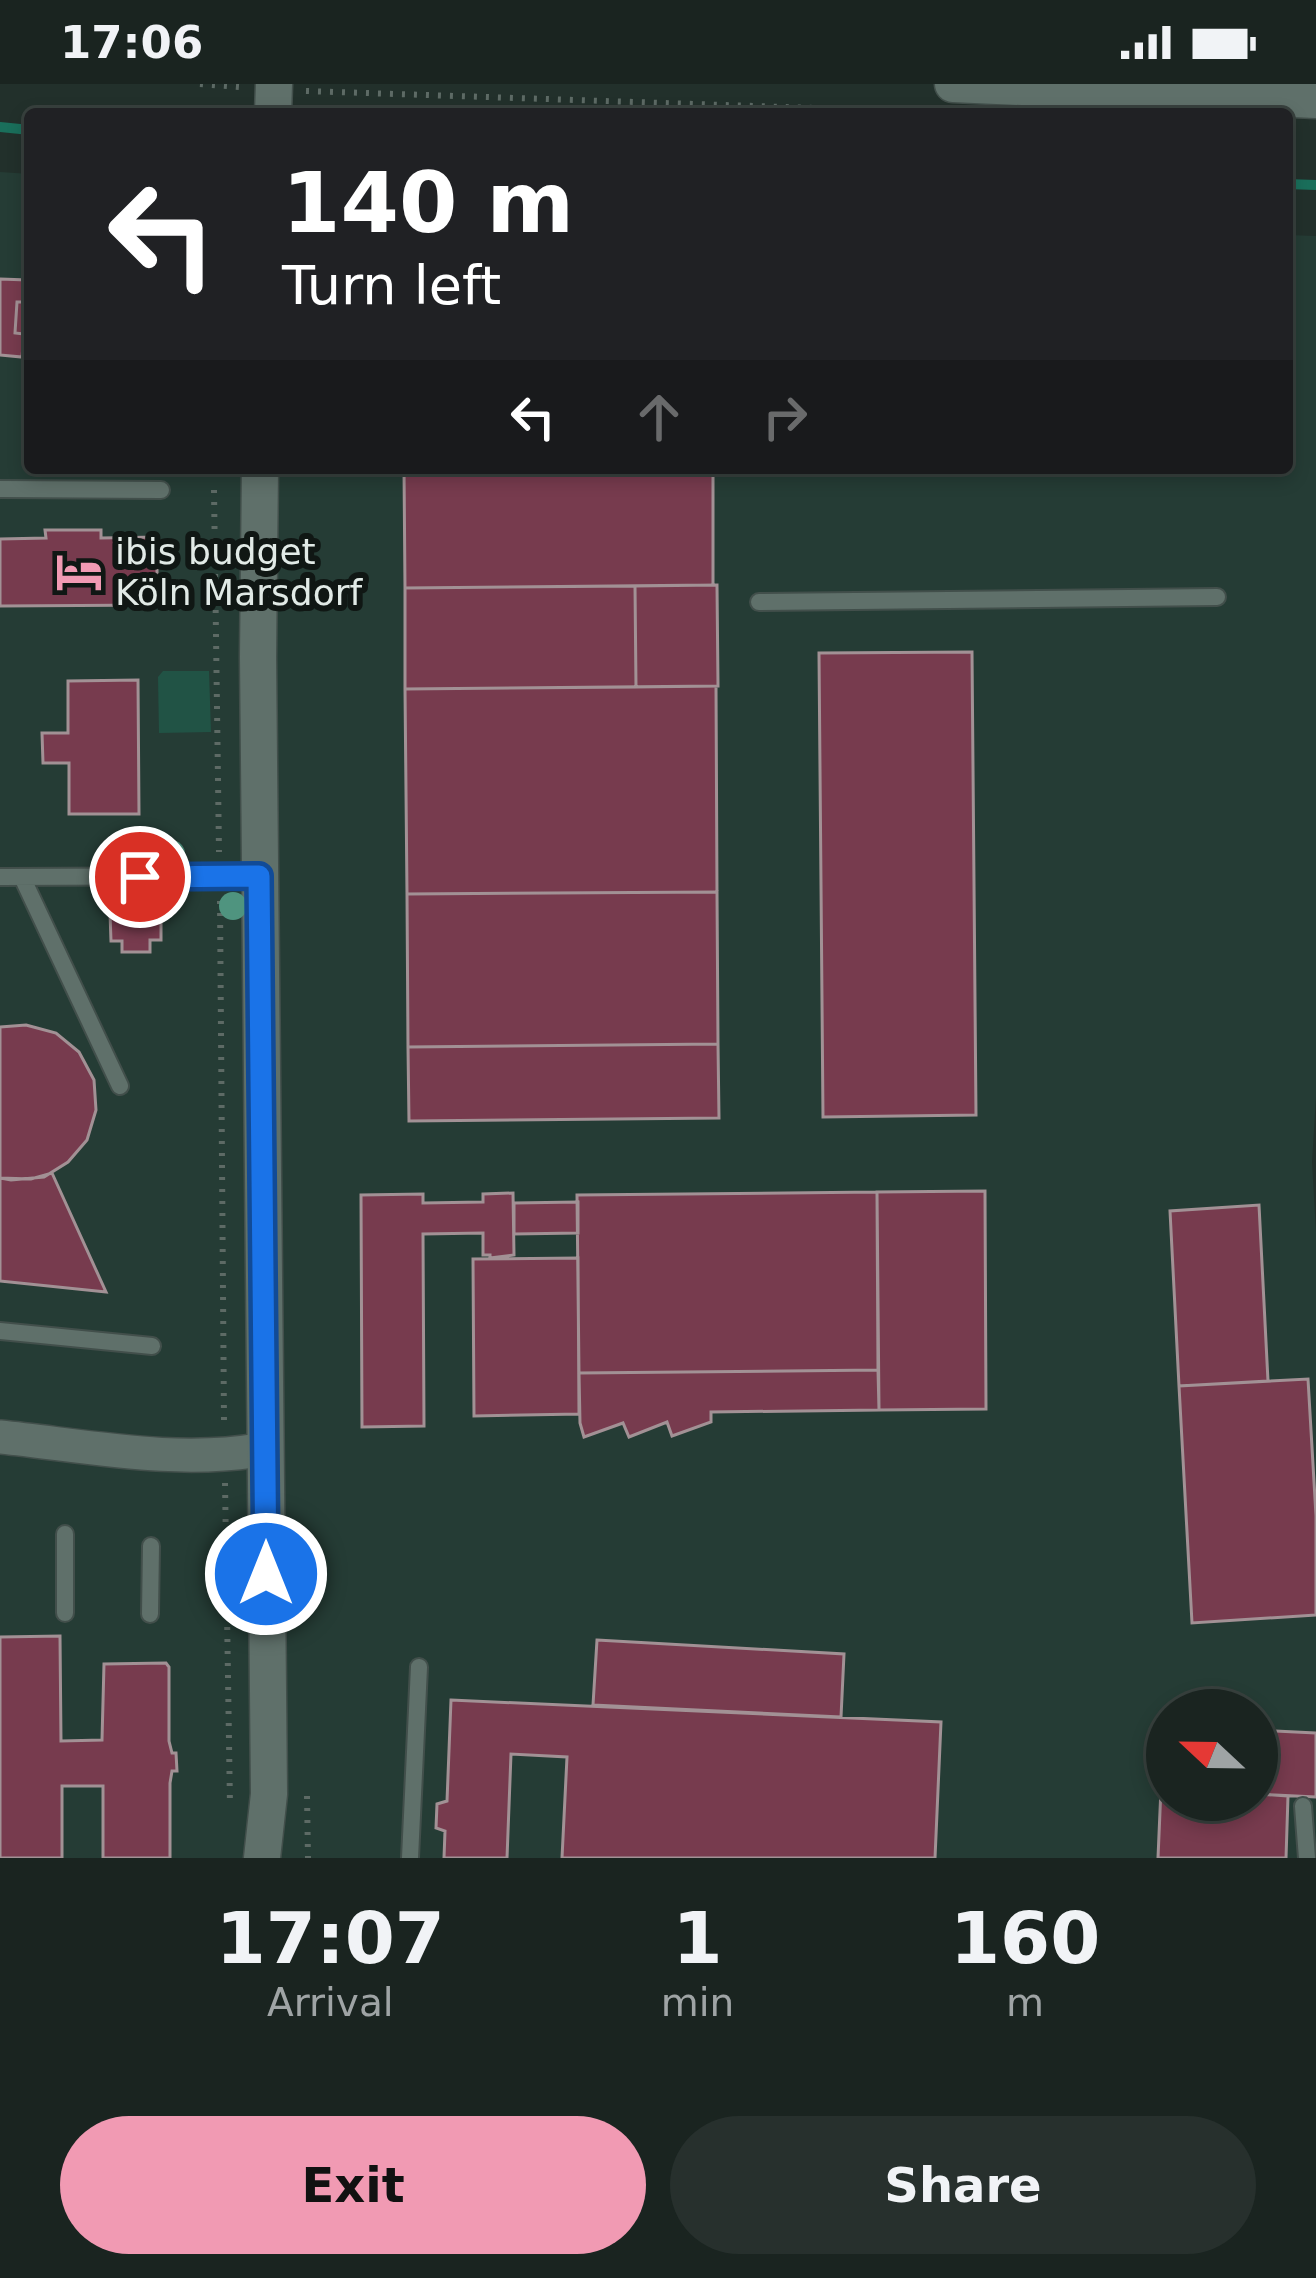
<!DOCTYPE html>
<html lang="en">
<head>
<meta charset="utf-8">
<style>
	:root { --surface:#1a2420; --page:#27302d; --text:#f1f3f6; --muted:#9fa4a5; --line:#38413e; --accent:#f19ab3 }
	body { margin:0; font-family:"DejaVu Sans",sans-serif; background:var(--page); color:var(--text); height:100vh; display:flex; flex-direction:column; font-size:45px; white-space:nowrap }
	* { box-sizing:border-box; margin:0 }
	p { font-size:39px; color:var(--muted) }
	.icon { flex:none; width:66px; height:66px; fill:none; stroke:currentColor; stroke-width:2; stroke-linecap:round; stroke-linejoin:round }
	.map { position:relative; height:1774px; overflow:hidden }
	.panel { display:flex; flex-direction:column; background:var(--surface); flex:1 }
	.panel>* { flex:none }
	.guide { position:absolute; left:24px; top:24px; width:1269px; height:366px; border-radius:12px; box-shadow:0 6px 18px #0003,0 0 0 3px var(--line); background:#202124; color:#fff; overflow:hidden }
	.needle { width:78px; rotate:292deg }
	.fabs { position:absolute; left:1146px; top:1605px; display:grid; gap:24px }
	.fabs a { display:grid; place-items:center; width:132px; height:132px; border-radius:50%; background:var(--surface); box-shadow:0 6px 18px #0003,0 0 0 3px var(--line); font-size:60px }
	.pin { position:absolute; display:grid; place-items:center; width:102px; height:102px; color:#fff; margin:-51px; border:6px solid #fff; border-radius:50%; box-shadow:0 3px 12px #0007 }
	.me { position:absolute; width:132px; margin:-66px; rotate:0deg; stroke-linejoin:round; filter:drop-shadow(0 0 9px #0008) }
	.turn { display:flex; align-items:center; gap:42px; height:252px; padding:0 60px; font-size:54px }
	.turn .icon { width:156px; height:156px; stroke-width:2.5 }
	.turn b { display:block; font-size:84px; line-height:102px }
	.lanes { display:flex; align-items:center; height:114px; padding:0 60px; background:#0003; justify-content:center; gap:60px; direction:ltr }
	.lanes .off { opacity:.35 }
	.eta { display:flex; justify-content:space-evenly; align-items:center; height:204px; text-align:center }
	.eta b { font-size:72px; font-weight:600; line-height:84px }
	.primary-button { display:flex; gap:24px; margin-top:auto; padding:24px 60px }
	.primary-button a { flex:1; height:138px; border-radius:72px; background:var(--accent); color:#111; font-size:48px; font-weight:600; line-height:138px; text-align:center }
	.primary-button a+a { background:var(--page); color:var(--text) }
	.status { display:flex; justify-content:space-between; align-items:center; height:84px; padding:0 60px; background:var(--surface); direction:ltr }
	.status svg { height:33px; fill:currentColor }
	.map>svg:first-child { display:block }
	.built { fill:#253c35; fill-rule:evenodd }
	.green { fill:#215345 }
	.lines { fill:none; stroke-linecap:round; stroke-linejoin:round }
	.stream { stroke:#1a6f5b; stroke-width:10 }
	.building { fill:#773b4e; stroke:#a29195; stroke-width:3 }
	.lane-casing { stroke:#424f4b; stroke-width:20 }
	.street-casing { stroke:#424f4b; stroke-width:36 }
	.secondary-casing { stroke:#424f4b; stroke-width:39 }
	.path { stroke:#5d6a65; stroke-width:6; stroke-dasharray:3 9; stroke-linecap:butt }
	.lane { stroke:#5f706a; stroke-width:16 }
	.street { stroke:#5f706a; stroke-width:33 }
	.secondary { stroke:#5f706a; stroke-width:36 }
	.tree { fill:#4f947f }
	.route-casing { stroke:#114b97; stroke-width:30 }
	.route { stroke:#1a73e8; stroke-width:21 }
	.labels { text-anchor:middle; dominant-baseline:central; stroke-width:12; stroke-linejoin:round; paint-order:stroke }
	.poi-label { font-size:36px; fill:#e1eae6; stroke:#101714; text-anchor:start }
</style>
</head>
<body>
<div class="status"><b>17:06</b><svg viewBox="0 0 49 12"><path d="M0 12V9h3v3zM5 12V6h3v6zM10 12V3h3v9zM15 12V0h3v12zM26 1h20v11H26zM47 4h2v5h-2z"/></svg></div>
<div class="map">
<svg width="1316" height="1774" viewBox="0 0 1316 1774">
	<rect width="100%" height="100%" fill="#22302b"/>
	<!-- built -->
	<path class="built" d="M0,88L30,90V384H1287V151L1316,152V1013L1312,1078L1316,1148V1774H0ZM1167,1626H1257V1716H1167Z"/>
	<!-- green -->
	<path class="green" d="M163,587H209L211,648L159,649L158,593Z"/>
	<g class="lines">
		<!-- stream -->
		<path class="stream" d="M0,43L30,46
			M1287,100L1316,101"/>
	</g>
	<!-- building -->
	<path class="building" d="M0,195L27,196L25,218H17L15,249L24,250L22,273L0,271Z
		M27,196H30V273H22L24,250L15,249L17,218H25Z
		M404,384H713V501L405,504Z
		M45,446H101V454L157,453V521L0,522V455L46,454Z
		M717,501L718,602L636,603L635,502Z
		M635,502L636,603L405,605V504Z
		M972,568L976,1031L823,1033L819,569Z
		M138,596L139,730H69V679H43L42,649H68V597Z
		M716,602L717,808L407,810L405,605Z
		M717,808L718,960L408,963L407,810Z
		M149,817L150,829H161V856H150V868H122V857H111L110,829H121V818Z
		M26,941L56,949L79,968L94,996L96,1026L87,1056L68,1078L44,1093L11,1096L0,1094V943Z
		M718,960L719,1034L409,1037L408,963Z
		M52,1089L106,1208L0,1197V1094L31,1095Z
		M985,1107L986,1325L879,1326L877,1108Z
		M877,1108L878,1286L579,1289L577,1111Z
		M513,1109L514,1171L490,1174V1171H483V1149L423,1150L424,1342L362,1343L361,1111L423,1110V1119L483,1118V1110Z
		M578,1118V1149L514,1150V1119Z
		M1259,1121L1268,1297L1179,1302L1170,1127Z
		M578,1174L579,1330L474,1332L473,1175Z
		M878,1286L879,1326L711,1328V1338L672,1352L667,1338L629,1353L623,1339L584,1353L580,1339L579,1289Z
		M1308,1295L1316,1432V1531L1192,1539L1179,1302Z
		M60,1552L61,1657L102,1656L104,1580L166,1579L169,1583V1657L172,1669H176L177,1687H172L170,1699V1774H103V1702H62V1774H0V1553Z
		M597,1556L844,1570L841,1633L593,1621Z
		M451,1616L941,1638L935,1774H562L567,1673L511,1670L507,1774H444L445,1747L436,1744L437,1720L447,1717Z
		M1257,1646L1316,1649V1713L1257,1710Z
		M1161,1704H1167V1716H1257V1710L1288,1712L1286,1774H1158Z"/>
	<g class="lines">
		<defs>
			<path id="lane" d="M0,405L161,406
				M759,518L1217,513
				M0,793L259,792
				M22,793L120,1002
				M0,1247L152,1262
				M65,1529V1450
				M150,1530L151,1462
				M1303,1722L1307,1774
				M410,1774L419,1583"/>
			<path id="street" d="M0,1353C87,1362 179,1381 265,1365"/>
			<path id="secondary" d="M953,0L1316,16
				M273,30L274,0
				M260,384L258,573L269,1710L262,1774"/>
		</defs>
		<!-- lane casing -->
		<use href="#lane" class="lane-casing"/>
		<!-- street casing -->
		<use href="#street" class="street-casing"/>
		<!-- secondary casing -->
		<use href="#secondary" class="secondary-casing"/>
		<!-- path -->
		<path class="path" d="M200,0L239,3
			M306,7L934,28
			M214,406L219,768
			M220,817L224,1338
			M225,1399L230,1722
			M307,1712L308,1774"/>
		<!-- lane -->
		<use href="#lane" class="lane"/>
		<!-- street -->
		<use href="#street" class="street"/>
		<!-- secondary -->
		<use href="#secondary" class="secondary"/>
	</g>
	<!-- trees -->
	<g class="tree">
		<circle cx="171" cy="770" r="14"/>
		<circle cx="233" cy="822" r="14"/>
	</g>
	<g class="lines">
		<defs>
			<path id="route" d="M140,793L259,792L266,1490"/>
		</defs>
		<!-- route casing -->
		<use href="#route" class="route-casing"/>
		<!-- route -->
		<use href="#route" class="route"/>
	</g>
	<!-- icons -->
	<defs>
		<symbol id="hotel-bare" viewBox="-9 -9 18 18"><path d="M-6-4.5h1.5V1H6V5H4.5V3h-9V5H-6ZM-4 0a1.8 1.8 0 1 1 3.6 0ZM.5 0V-2.5h3Q6-2.5 6 0Z" fill="#f19ab3" stroke="#101714" stroke-width="2.5" paint-order="stroke"/></symbol>
	</defs>
	<g fill-rule="evenodd">
		<use href="#hotel-bare" x="46" y="455" width="66" height="66"/>
	</g>
	<g class="labels">
		<!-- poi labels -->
		<g class="poi-label">
			<text x="115" y="467">ibis budget<tspan x="115" dy="41">Köln Marsdorf</tspan></text>
		</g>
	</g>
</svg>
<div class="fabs">
<a><svg class="needle" viewBox="-14 -14 28 28"><path d="M0-13l5 13h-10z" fill="#e53935"/><path d="M0 13l5-13h-10z" fill="#9fa4a5"/></svg></a>
</div>
<div class="pin" style="left:140px;top:793px;background:#d93025"><svg class="icon" aria-label="arrive" viewBox="0 0 24 24"><path d="M6 21V4h12l-3 4 3 4H6"/></svg></div>
<svg class="me" style="left:266px;top:1490px" viewBox="-20 -20 40 40"><circle r="17" fill="#1a73e8" stroke="#fff" stroke-width="3"/><path d="M0-11L8 9 0 5-8 9z" fill="#fff"/></svg>
<div class="guide">
<div class="turn"><svg class="icon" aria-label="left" viewBox="0 0 24 24"><path d="M17 20v-9H6M10 6l-5 5 5 5"/></svg><div><b>140 m</b>Turn left</div></div>
<div class="lanes"><svg class="icon" aria-label="left" viewBox="0 0 24 24"><path d="M17 20v-9H6M10 6l-5 5 5 5"/></svg><svg class="icon off" aria-label="ahead" viewBox="0 0 24 24"><path d="M12 20V5M6 11l6-6 6 6"/></svg><svg class="icon off" aria-label="right" viewBox="0 0 24 24"><path d="M7 20v-9h11M14 6l5 5-5 5"/></svg></div>
</div>
</div>
<section class="panel">
<div class="eta">
<div><b>17:07</b><p>Arrival</p></div>
<div><b>1</b><p>min</p></div>
<div><b>160</b><p>m</p></div>
</div>
<div class="primary-button"><a>Exit</a><a>Share</a></div>
</section>
</body>
</html>
